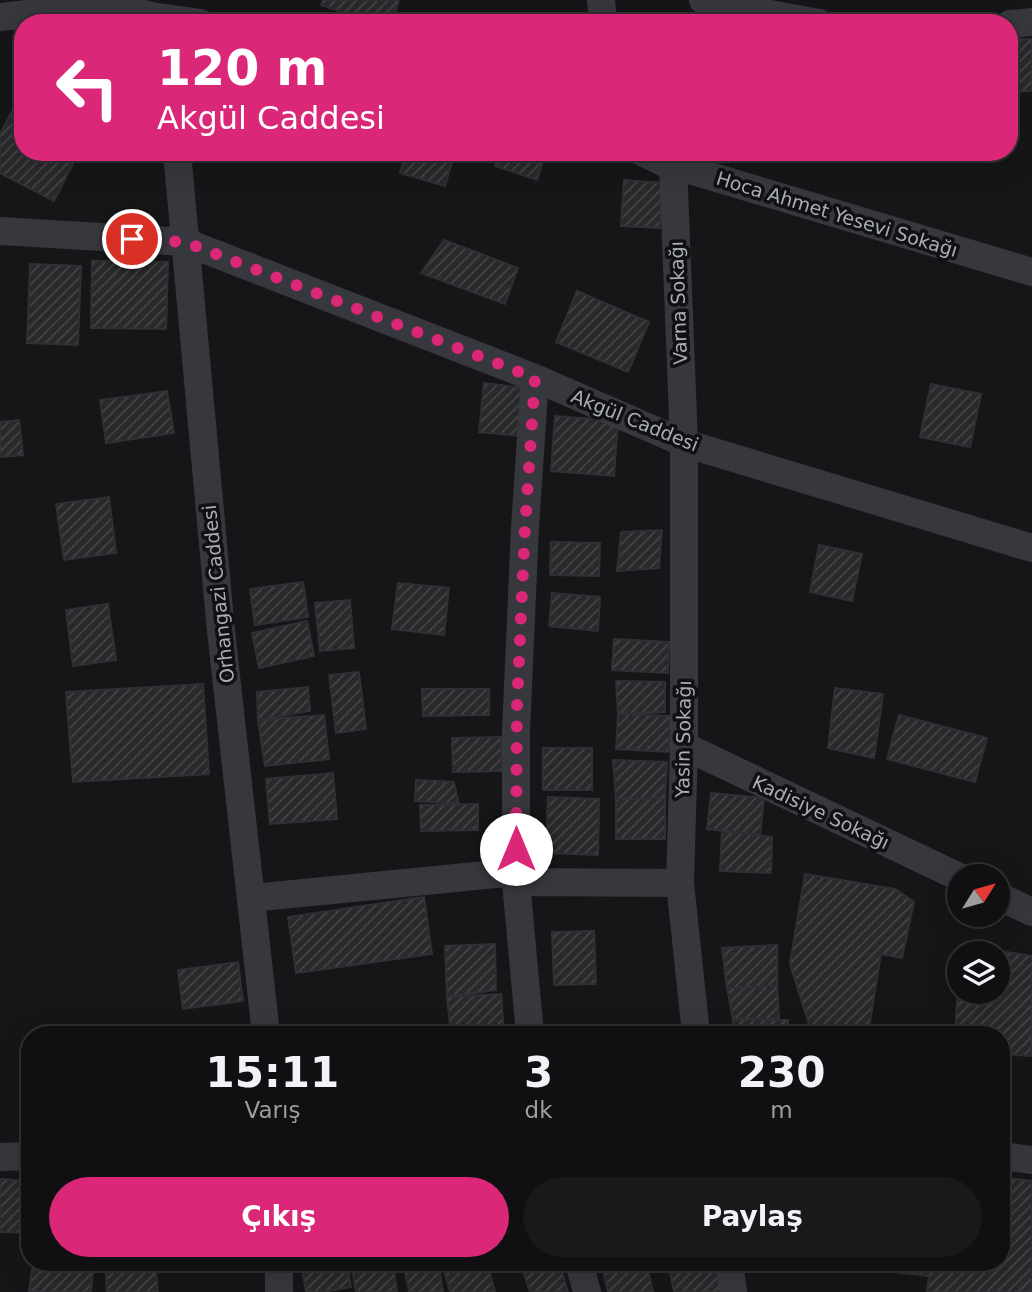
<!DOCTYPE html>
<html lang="tr">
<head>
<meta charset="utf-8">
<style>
	:root { --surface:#101012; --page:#19191b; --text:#f1f3f6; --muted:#9c9d9f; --line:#303032; --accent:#db2777 }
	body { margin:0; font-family:"DejaVu Sans",sans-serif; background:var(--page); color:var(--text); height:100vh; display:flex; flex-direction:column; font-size:26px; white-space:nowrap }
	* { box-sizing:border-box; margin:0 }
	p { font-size:23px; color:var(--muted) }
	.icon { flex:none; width:38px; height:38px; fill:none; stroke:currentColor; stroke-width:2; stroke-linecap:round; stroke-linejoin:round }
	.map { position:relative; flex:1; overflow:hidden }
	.details { position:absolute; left:21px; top:1026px; width:989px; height:245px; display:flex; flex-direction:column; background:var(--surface); border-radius:28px; box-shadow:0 7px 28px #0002,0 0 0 2px var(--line) }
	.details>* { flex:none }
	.guide { position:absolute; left:14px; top:14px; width:1004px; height:147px; border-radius:28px; box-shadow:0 7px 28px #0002,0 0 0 2px var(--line); background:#db2777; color:#fff; overflow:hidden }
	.needle { width:46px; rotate:53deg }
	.controls { position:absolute; left:947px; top:864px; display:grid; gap:14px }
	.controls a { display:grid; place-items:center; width:63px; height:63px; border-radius:50%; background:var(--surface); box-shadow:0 7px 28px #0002,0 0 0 2px var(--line); font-size:35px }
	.pin { position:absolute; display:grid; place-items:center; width:60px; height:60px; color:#fff; margin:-30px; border:4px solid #fff; border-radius:50%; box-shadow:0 2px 7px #0007 }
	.me { position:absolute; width:77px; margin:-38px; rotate:0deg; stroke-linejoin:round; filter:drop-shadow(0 0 5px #0008) }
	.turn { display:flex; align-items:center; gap:24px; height:147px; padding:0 28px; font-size:32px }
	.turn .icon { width:91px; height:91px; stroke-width:2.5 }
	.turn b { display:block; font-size:49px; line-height:60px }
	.eta { display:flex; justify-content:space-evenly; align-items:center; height:119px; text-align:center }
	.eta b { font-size:42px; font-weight:700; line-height:49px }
	.button { display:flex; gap:14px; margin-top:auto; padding:14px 28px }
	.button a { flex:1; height:80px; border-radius:42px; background:var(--accent); color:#fff; font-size:28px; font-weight:700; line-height:80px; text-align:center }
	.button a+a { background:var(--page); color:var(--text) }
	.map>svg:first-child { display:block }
	.building { fill:url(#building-hatch); stroke:#303034; stroke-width:2 }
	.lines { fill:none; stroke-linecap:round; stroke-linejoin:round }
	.minor { stroke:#37383d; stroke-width:28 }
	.route { stroke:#db2777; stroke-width:12; stroke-dasharray:0 21.6 }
	.labels { text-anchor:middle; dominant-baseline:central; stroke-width:7; stroke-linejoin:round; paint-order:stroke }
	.street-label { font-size:19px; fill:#a8adb8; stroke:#111113 }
</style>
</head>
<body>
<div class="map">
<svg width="1032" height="1292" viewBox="0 0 1032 1292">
	<defs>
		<pattern id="building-hatch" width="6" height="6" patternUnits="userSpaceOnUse" patternTransform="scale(1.75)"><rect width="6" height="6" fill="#29292c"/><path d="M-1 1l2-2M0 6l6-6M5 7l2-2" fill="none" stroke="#454548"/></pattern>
	</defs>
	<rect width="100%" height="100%" fill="#161618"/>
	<!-- building -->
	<path class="building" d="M323,0H399L392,23H375L321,5Z
		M1010,39H1032V91L1010,92Z
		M23,90V152H79L54,201L0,173V134Z
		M406,152H455L445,186L400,173Z
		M500,152H546L537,180L495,166Z
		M624,180L663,183L660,228L621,226Z
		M444,240L518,268L505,304L421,273Z
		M92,261L168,262L166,329L91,328Z
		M30,264L81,266L78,345L27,343Z
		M577,291L649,322L628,372L556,342Z
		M484,383L525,388L520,436L479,432Z
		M931,384L981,394L970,447L920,437Z
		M167,391L174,433L106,443L100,400Z
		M555,416L618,421L614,476L551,471Z
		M19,420L23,455L0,457V422Z
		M109,497L116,553L64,560L56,504Z
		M662,530L659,568L617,571L621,532Z
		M551,542L600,543L599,576L550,575Z
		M819,545L862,554L852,601L810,592Z
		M303,582L308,617L255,625L250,589Z
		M398,583L449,588L444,635L392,629Z
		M552,593L600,597L598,631L549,626Z
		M350,600L354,648L320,651L315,603Z
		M108,604L116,660L73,666L66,610Z
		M307,621L314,656L259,668L252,633Z
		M614,639L669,642L668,673L612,670Z
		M359,672L366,729L336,733L329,675Z
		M616,681L665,682V712L618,714Z
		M203,684L209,774L73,782L66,692Z
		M308,687L310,711L258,720L257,692Z
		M835,688L883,694L874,758L828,748Z
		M422,689H489V715L423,716Z
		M618,714L670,716L669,752L616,749Z
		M324,715L329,759L265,766L258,720Z
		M899,715L987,738L975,782L887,759Z
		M501,737L502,771L453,772L452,738Z
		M543,748H592V790H543Z
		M613,760L667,762L665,798L616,799Z
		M333,773L337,819L270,824L266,779Z
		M416,780L454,782L459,804L415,801Z
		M711,793L764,798L760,835L707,829Z
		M548,797L599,799L598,855L546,853Z
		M665,798V839H616V799Z
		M478,804V830L421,831L420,805Z
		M722,831L772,837L771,873L720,871Z
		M805,874L895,889L914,902L902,958L881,954L868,1034H812L790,964Z
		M424,897L432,954L296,973L288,917Z
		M594,931L596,984L554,985L552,932Z
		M495,944L496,990L447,997L445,946Z
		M777,945V986L727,988L722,948Z
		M961,945L1032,956V1056L1001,1054V1034H955L959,972V992H998V954H960Z
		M238,962L243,1001L183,1009L178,970Z
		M777,986L779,1019H733L727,988Z
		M501,994L504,1034H451L447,997Z
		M733,1019L788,1020V1034H733Z
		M1001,1177L1032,1181V1292H927L929,1276L815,1263L1001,1262Z
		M0,1179L30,1181L29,1233L0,1232Z
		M33,1262H94L91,1292H29Z
		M105,1262H155L158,1292H107Z
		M301,1262H347L351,1287L324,1292H306Z
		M351,1262H393L397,1292H356Z
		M403,1262H425L404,1267Z
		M438,1262L443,1292H409L404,1267Z
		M451,1262H487L495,1292H450L442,1264Z
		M520,1262H559L568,1292H530Z
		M646,1262L653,1292H608L603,1271Z
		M668,1262H717L723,1292H674Z"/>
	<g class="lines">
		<!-- minor -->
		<path class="minor" d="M601,0L603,23
			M703,0L775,15L819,23
			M0,17L112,4L151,16L201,23
			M1010,24L1032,22
			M177,152L221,631L266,1034
			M642,152L663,162L1032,272
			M673,164L684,443V746L680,883L696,1034
			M0,231L185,242L535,378L684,443L1032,548
			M684,746L959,877
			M516,882L680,883
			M998,896L1032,912
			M251,898L516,872
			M530,1034L516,882V732L525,527L535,378
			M1001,1156L1032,1160
			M0,1157L30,1156
			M579,1262L587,1292
			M729,1262L733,1292
			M279,1292V1262"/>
	</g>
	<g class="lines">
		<!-- route -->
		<path class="route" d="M132,239L185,242L535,378L525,527L517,706L516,849"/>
	</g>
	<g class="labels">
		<!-- street labels -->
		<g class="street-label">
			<text transform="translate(837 214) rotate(17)">Hoca Ahmet Yesevi Sokağı</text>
			<text transform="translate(678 303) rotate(-92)">Varna Sokağı</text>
			<text transform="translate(635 420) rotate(22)">Akgül Caddesi</text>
			<text transform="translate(218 594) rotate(-96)">Orhangazi Caddesi</text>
			<text transform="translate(683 739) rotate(-89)">Yasin Sokağı</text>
			<text transform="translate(821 812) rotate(25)">Kadisiye Sokağı</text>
		</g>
	</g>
</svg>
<div class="controls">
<a><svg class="needle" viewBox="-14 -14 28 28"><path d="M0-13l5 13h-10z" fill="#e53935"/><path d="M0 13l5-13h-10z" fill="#9c9d9f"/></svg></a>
<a><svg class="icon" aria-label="layers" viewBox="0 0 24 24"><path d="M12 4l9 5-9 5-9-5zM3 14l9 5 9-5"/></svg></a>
</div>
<div class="pin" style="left:132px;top:239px;background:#d93025"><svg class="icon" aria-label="arrive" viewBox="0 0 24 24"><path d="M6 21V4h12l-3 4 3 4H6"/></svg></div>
<svg class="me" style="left:516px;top:849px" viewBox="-20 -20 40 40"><circle r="19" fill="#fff"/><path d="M0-13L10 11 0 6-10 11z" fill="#db2777"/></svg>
<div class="guide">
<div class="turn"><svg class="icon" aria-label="left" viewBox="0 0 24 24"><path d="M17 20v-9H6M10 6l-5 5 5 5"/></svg><div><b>120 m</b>Akgül Caddesi</div></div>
</div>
<section class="details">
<div class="eta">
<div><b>15:11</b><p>Varış</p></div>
<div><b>3</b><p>dk</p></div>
<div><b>230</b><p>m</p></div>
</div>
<div class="button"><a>Çıkış</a><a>Paylaş</a></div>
</section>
</div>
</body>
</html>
